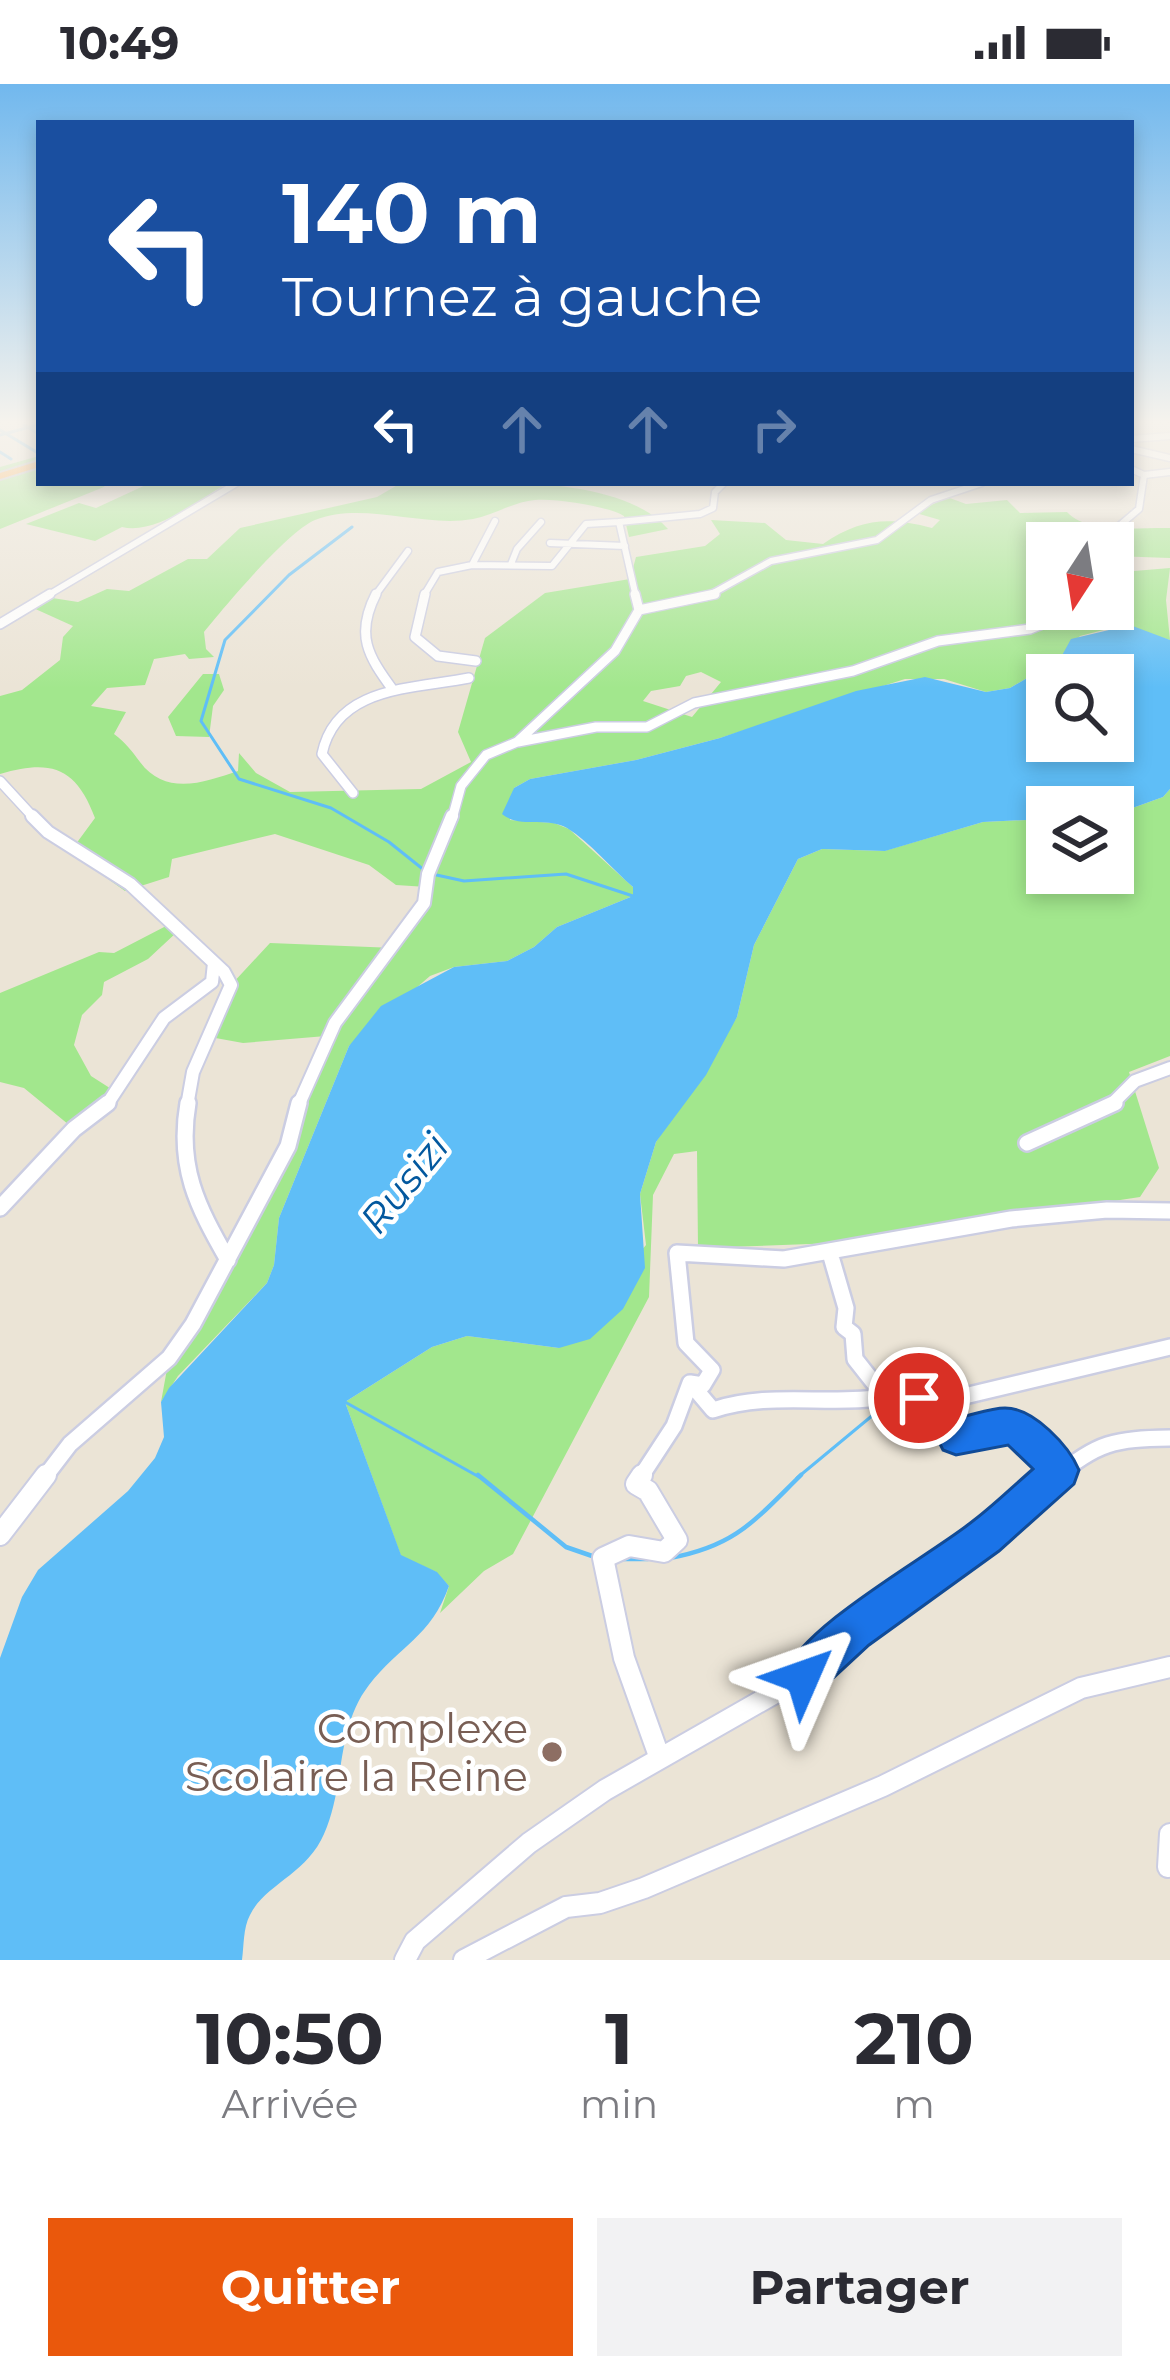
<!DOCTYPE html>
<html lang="fr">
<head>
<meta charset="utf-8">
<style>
	:root { --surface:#fff; --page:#f2f2f3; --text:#2b2b33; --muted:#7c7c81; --accent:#ea580c }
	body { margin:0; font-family:Montserrat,sans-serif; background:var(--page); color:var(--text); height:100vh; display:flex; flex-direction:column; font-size:45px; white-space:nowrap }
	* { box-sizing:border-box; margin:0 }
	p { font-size:39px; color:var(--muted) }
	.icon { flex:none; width:66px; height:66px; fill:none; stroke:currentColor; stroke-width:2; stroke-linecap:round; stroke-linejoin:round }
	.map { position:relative; height:1876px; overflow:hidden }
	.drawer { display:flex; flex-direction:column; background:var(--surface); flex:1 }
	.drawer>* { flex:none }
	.top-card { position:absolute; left:36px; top:36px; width:1098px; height:366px; border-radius:0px; box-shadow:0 6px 18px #0003; background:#1a4fa0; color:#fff; overflow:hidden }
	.needle { width:78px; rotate:192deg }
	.fabs { position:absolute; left:1026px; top:438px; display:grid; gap:24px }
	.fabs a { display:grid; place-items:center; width:108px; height:108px; border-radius:0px; background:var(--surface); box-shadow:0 6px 18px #0003; font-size:60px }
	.pin { position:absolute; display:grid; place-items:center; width:102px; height:102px; color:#fff; margin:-51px; border:6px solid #fff; border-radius:50%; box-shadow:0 3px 12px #0007 }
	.me { position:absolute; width:132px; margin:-66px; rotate:47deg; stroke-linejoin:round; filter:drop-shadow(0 0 9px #0008) }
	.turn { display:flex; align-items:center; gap:42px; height:252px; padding:0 48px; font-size:54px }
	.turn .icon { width:156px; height:156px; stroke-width:2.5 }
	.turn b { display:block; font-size:84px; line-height:102px }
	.lanes { display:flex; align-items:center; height:114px; padding:0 48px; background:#0003; justify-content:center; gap:60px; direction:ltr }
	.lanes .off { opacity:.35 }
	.eta { display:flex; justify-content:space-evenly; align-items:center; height:204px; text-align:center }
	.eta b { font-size:72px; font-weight:700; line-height:84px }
	.action { display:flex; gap:24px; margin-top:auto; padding:24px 48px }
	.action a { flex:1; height:138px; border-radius:0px; background:var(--accent); color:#fff; font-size:48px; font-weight:700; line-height:138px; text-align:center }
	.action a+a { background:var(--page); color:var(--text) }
	.status { display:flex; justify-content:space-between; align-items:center; height:84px; padding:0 60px; background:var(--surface); direction:ltr }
	.status svg { height:33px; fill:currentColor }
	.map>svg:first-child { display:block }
	.green { fill:#a2e78d; fill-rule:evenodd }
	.water { fill:#5fbef7; fill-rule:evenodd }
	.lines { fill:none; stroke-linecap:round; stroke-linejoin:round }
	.stream-far1 { stroke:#5fbef7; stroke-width:3 }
	.stream { stroke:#5fbef7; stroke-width:4.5 }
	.minor-far4-casing { stroke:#cbcde2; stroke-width:9 }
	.minor-far3-casing { stroke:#cbcde2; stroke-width:12 }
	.minor-far2-casing { stroke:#cbcde2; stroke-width:16 }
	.minor-far1-casing { stroke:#cbcde2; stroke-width:20 }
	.minor-casing { stroke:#cbcde2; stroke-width:24 }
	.highway-casing { stroke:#c7c7c7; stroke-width:4 }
	.minor-far4 { stroke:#fff; stroke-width:6 }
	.minor-far3 { stroke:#fff; stroke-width:9 }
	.minor-far2 { stroke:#fff; stroke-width:12 }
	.minor-far1 { stroke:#fff; stroke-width:15 }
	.minor { stroke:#fff; stroke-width:20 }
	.highway { fill:#ffad4d; fill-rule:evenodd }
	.route { fill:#1a73e8; stroke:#114b97; stroke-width:3 }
	.education-dot { fill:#8d6e63; stroke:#fff; stroke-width:4.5 }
	.labels { text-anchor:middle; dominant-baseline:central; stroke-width:9; stroke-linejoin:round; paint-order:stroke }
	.water-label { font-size:39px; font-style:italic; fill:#03589e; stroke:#fff }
	.near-education-label { font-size:42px; fill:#785e54; stroke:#fff; text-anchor:end }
</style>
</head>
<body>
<div class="status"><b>10:49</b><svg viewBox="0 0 49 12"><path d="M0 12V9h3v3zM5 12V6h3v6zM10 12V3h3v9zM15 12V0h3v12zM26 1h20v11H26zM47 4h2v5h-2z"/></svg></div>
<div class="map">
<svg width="1170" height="1876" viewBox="0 0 1170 1876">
	<rect width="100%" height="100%" fill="#ebe4d6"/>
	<!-- green -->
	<path class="green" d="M39,372V399H106L104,403L0,445V383Z
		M150,399H227C200,416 155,451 122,443L95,457L26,440L79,419L96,424Z
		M401,399C473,399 617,387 668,445L629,453L624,432C608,422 555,414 535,416C513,418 494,431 473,435C423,444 363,417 315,436C287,448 225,522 204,548L206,565L214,573L189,575L185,570L154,575L145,601L107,604L91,622L126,628L114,650C126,659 131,666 140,678C166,713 205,698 238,687L239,669L256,689L290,708L421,705L471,678L458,648L485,554L545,509L630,495L636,473L705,462L720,450L711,436L765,439L786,456L823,460C861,434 889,433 932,444L940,436L916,429L947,413L966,420L1007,416L1020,429L1067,428C1088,451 1140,443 1170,444V474L1113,472V459H1047V495H1029L1033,505L1047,508V525H1113V507L1122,488L1170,484L1166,516L1170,556L1119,542L1080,552L1060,575L1010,604L986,608L944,595H905L720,654L636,676L530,695L514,704L510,736L554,739L569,745L634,804L633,812L557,843L534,863L507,877L454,883L430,892L349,962L279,1134L274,1181L267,1199L178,1292L161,1318L169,1274L285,1068L326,952L243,959L210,953L231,901L270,859L395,864L427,803L396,801L369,781L275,750L172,775L169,793L125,807L70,768L95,734C76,683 51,675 0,690V612L22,606L60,576L63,553L73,542L31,523L46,513L78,518L107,505L129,507L188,475H207L240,444L377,413ZM701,588L721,598L692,633L643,617L651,607L680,602L686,592Z
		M203,590H219L224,606L213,622L209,653L176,652L168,633Z
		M1170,705V972L1129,988L1159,1084L1140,1113L837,1159L698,1164L697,1067L674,1070L653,1111L649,1213L513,1470L484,1487L440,1529L449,1502L436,1488L401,1472L345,1318L432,1263L467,1252L559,1264L646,1161L640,1110L656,1058L737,933L754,861L798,775L822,765L884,767L983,738L1047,735V789H1113V731L1163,713Z
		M168,841L177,848L148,875L104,898L102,911L82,931L74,961L91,992L116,1008L74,1045L24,1004L0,998V909L99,868L114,869Z"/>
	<!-- water -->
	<path class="water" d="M1130,541L1170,556V705L1163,713L1113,731V723H1047V735L983,738L885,767L822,765L798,775L754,861L737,933L706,991L656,1058L640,1110L645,1184L623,1225L590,1255L559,1264L467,1252L432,1263L345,1318L401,1471L437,1488L449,1502C431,1553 399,1562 369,1601C335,1645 346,1701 324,1750C307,1790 264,1801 250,1831C243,1844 244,1862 242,1876H0V1574L22,1513L38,1486L128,1407L155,1374L164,1353L161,1318L169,1304L267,1199L274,1181L279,1134L349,962L381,922L454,883L507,877L534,863L557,843L633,812V803C612,785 591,759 567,744C547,732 520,745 502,730L514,704L530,695L636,676L720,654L856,607L925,593L986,608L1010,604L1060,575L1071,555ZM1047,591H1113V657H1047Z"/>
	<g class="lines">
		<!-- stream-far1 -->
		<path class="stream-far1" d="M24,341L39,350
			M0,346L38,369
			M0,351L37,341
			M0,368L11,375
			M352,443L289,491L225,556L201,637L239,695L331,724L389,758L424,786
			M432,790L464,797L566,790L633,812
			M345,1318L481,1394
			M797,1394L885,1321H893"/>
		<!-- stream -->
		<path class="stream" d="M478,1391L566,1463L595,1473
			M670,1474C736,1462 755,1436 801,1391
			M622,1475H648"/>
		<defs>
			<path id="minor-far4" d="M1131,355L1170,352
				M1131,365L1170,374
				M1131,385L1144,391L1170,388
				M1119,442L1139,425L1144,391
				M550,459L625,462
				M511,480L517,465L541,438
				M472,481L495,437
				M45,513L237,399
				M374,513L408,467
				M423,513L438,488L472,481L552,482L586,440L619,438
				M636,513L619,438L700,430L713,424L715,408L724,399
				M706,513L771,477L877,456L931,416L982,399"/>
			<path id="minor-far3" d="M376,510C355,551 368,572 393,606
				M425,510L415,553L438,572L476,577
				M635,510L639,526
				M0,540L50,510
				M518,658L596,643H647L694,619L853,587L938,557L1030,545L1055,535
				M0,697L35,735
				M353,709L322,670C336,602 413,605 469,594
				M452,735L461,702L486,671L517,658L615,567L639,526L715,510"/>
			<path id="minor-far2" d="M32,732L48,748L130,800L224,888L231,901L193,988L187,1022
				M106,1022L164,934L212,898L214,879
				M298,1022L335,939L424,819L428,790L452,732
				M1110,1022L1135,997L1170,984"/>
			<path id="minor-far1" d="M188,1019C177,1083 197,1122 228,1176
				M1027,1059L1115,1019
				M0,1124L74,1045L108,1019
				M830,1169L846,1224L844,1243L853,1250L855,1275L885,1313L930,1319L956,1353L1012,1342L1060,1386
				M691,1300L713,1326C769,1307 827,1322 885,1313
				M931,1320L1170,1263
				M44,1394L70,1360L169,1274L193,1240L288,1062L299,1019
				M640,1394L674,1342L690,1299L703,1301L712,1286L686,1259L677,1169L784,1175L1011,1135L1107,1126L1170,1127
				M1055,1394C1097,1358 1115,1355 1170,1354"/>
			<path id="minor" d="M642,1391L636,1400L648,1407L677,1456L664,1468L629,1462L603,1474L624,1574L659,1672
				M0,1451L46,1391
				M1168,1783L1170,1750
				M405,1876L415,1857L529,1759L605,1706L803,1593L854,1547L985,1453L1058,1391
				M464,1876L566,1823L600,1819L644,1804L883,1702L1081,1604L1170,1583"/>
			<path id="highway" d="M39,377V383L0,395V389Z"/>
		</defs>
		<!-- minor-far4 casing -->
		<use href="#minor-far4" class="minor-far4-casing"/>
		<!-- minor-far3 casing -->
		<use href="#minor-far3" class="minor-far3-casing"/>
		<!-- minor-far2 casing -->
		<use href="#minor-far2" class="minor-far2-casing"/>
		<!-- minor-far1 casing -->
		<use href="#minor-far1" class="minor-far1-casing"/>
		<!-- minor casing -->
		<use href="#minor" class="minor-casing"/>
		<!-- highway casing -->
		<use href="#highway" class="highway-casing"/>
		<!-- minor-far4 -->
		<use href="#minor-far4" class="minor-far4"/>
		<!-- minor-far3 -->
		<use href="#minor-far3" class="minor-far3"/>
		<!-- minor-far2 -->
		<use href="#minor-far2" class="minor-far2"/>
		<!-- minor-far1 -->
		<use href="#minor-far1" class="minor-far1"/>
		<!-- minor -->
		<use href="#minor" class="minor"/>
		<!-- highway -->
		<use href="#highway" class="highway"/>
	</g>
	<!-- sky -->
	<linearGradient id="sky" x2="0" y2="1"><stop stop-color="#71b8ee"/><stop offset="0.56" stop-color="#f6f3ed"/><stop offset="1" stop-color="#f6f3ed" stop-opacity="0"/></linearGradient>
	<rect width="1170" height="604" fill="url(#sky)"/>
	<!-- route -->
	<path class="route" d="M919,1296L958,1316L966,1332C978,1329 993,1324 1005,1324C1034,1324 1069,1362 1079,1386L1074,1400L999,1467L869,1561L818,1608L803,1615L788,1608L782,1593C803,1541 921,1477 969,1440C991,1424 1011,1404 1033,1385L1008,1361L956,1371L943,1366C929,1335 910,1337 901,1314L906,1302Z"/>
	<!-- markers -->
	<circle class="education-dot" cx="552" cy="1668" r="12"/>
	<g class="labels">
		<!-- water labels -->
		<g class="water-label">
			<text transform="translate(404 1099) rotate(-51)">Rusizi</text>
		</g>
		<!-- near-education labels -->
		<g class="near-education-label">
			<text x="528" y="1644">Complexe<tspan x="528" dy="48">Scolaire la Reine</tspan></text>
		</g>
	</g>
</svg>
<div class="fabs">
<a><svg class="needle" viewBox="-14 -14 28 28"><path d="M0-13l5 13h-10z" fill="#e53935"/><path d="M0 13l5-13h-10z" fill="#7c7c81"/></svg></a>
<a><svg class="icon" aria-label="search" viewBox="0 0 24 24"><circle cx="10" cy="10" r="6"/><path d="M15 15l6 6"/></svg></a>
<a><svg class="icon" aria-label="layers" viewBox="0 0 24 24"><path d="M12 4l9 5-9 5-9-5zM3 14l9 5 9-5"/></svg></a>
</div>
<div class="pin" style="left:919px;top:1314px;background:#d93025"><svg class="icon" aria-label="arrive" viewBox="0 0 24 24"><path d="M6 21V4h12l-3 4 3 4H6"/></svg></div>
<svg class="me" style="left:803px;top:1593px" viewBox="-20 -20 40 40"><path d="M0-17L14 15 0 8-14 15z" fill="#1a73e8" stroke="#fff" stroke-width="4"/></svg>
<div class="top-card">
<div class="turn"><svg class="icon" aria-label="left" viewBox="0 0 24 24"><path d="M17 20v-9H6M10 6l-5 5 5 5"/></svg><div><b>140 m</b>Tournez à gauche</div></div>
<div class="lanes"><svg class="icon" aria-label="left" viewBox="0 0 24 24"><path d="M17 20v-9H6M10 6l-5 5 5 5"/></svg><svg class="icon off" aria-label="ahead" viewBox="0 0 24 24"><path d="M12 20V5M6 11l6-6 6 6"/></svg><svg class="icon off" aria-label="ahead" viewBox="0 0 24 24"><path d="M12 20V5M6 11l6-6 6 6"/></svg><svg class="icon off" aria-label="right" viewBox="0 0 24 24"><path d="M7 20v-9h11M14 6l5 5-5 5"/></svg></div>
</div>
</div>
<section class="drawer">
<div class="eta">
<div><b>10:50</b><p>Arrivée</p></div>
<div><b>1</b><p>min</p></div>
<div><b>210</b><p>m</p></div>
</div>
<div class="action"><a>Quitter</a><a>Partager</a></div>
</section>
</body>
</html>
